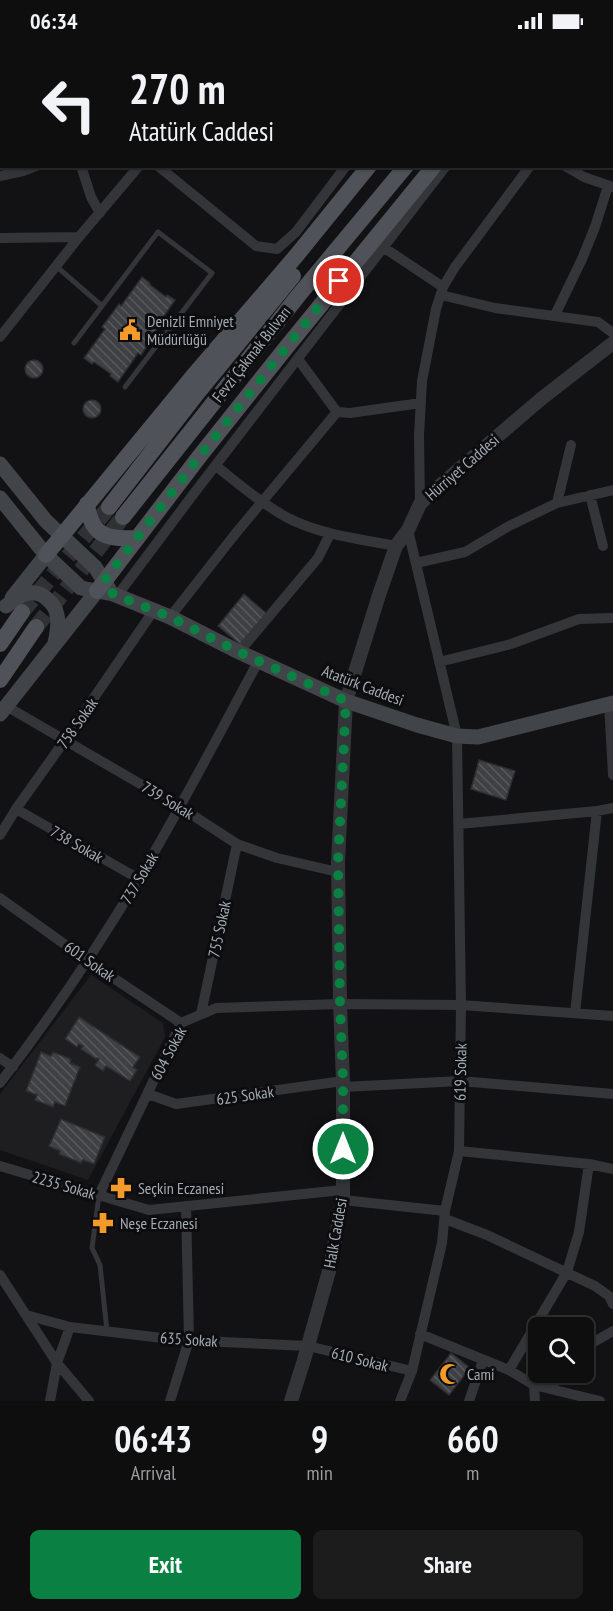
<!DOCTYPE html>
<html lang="en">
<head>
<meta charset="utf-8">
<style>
	:root { --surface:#0e0e0f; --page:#1c1c1d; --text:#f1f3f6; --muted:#9b9c9e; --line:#2e2e2f; --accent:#0b8043 }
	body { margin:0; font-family:"PT Sans Narrow",sans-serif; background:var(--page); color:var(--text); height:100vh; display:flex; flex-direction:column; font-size:22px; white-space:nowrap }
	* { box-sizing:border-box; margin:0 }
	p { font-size:20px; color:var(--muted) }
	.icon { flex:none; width:33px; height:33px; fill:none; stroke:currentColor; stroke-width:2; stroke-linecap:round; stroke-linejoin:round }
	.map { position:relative; height:1359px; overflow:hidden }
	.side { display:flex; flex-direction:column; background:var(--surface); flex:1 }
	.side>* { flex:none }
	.hud { position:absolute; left:0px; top:0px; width:614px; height:126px; box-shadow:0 2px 4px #0004,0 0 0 2px var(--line); background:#0e0e0f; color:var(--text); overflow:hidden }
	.controls { position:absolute; left:528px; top:1275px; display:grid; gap:12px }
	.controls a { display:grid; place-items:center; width:66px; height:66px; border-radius:9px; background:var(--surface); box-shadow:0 2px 4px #0004,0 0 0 2px var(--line); font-size:30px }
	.pin { position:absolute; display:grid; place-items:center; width:51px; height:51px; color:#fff; margin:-26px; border:3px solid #fff; border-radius:50%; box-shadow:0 2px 6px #0007 }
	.me { position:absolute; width:66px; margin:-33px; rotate:0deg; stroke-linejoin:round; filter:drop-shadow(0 0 4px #0008) }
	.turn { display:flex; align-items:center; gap:21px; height:126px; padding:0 30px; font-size:27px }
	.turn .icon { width:78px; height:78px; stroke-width:2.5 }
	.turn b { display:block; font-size:42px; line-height:51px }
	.eta { display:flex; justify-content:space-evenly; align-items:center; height:102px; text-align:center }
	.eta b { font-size:36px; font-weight:600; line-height:42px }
	.action { display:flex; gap:12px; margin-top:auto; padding:12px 30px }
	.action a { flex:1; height:69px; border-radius:9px; background:var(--accent); color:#fff; font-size:24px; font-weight:600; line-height:69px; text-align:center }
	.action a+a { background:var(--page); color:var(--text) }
	.status { display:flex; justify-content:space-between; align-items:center; height:42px; padding:0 30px; background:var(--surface); direction:ltr }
	.status svg { height:16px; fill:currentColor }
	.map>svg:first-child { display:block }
	.built { fill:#1e1e21 }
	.building { fill:url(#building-back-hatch); stroke:#2c2d30; stroke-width:1.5 }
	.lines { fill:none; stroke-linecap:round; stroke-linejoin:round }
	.primary-tunnel { stroke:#2f3134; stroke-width:16; stroke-dasharray:16 8; stroke-linecap:butt }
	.service { stroke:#333539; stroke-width:5 }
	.minor { stroke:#333539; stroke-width:10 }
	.tertiary { stroke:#333539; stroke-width:14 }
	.secondary { stroke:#414449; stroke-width:15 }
	.primary { stroke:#4f5258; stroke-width:16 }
	.route { stroke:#0b8043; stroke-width:10; stroke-dasharray:0 18 }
	.labels { text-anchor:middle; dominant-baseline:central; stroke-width:6; stroke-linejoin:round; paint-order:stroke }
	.poi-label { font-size:16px; fill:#a3abb5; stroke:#0d0d0f; text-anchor:start }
	.street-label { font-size:16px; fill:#a3abb5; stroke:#0d0d0f }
</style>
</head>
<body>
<div class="status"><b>06:34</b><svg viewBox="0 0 49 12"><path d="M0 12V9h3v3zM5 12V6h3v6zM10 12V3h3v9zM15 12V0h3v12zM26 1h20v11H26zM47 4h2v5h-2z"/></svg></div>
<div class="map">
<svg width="613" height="1359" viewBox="0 0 613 1359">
	<defs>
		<pattern id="building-back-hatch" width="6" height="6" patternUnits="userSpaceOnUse" patternTransform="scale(1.5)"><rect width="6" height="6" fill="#3e4044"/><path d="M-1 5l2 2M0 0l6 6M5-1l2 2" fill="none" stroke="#57595d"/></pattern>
	</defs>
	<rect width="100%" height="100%" fill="#121214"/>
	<!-- built -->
	<path class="built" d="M91,933L163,981L165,995L88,1138L0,1108V1052Z"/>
	<!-- building -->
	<path class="building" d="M329,0H357L359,2H327Z
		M142,235L150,241L149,242L166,255L167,253L175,258L155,287L157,289L141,313L138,311L118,340L110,334L111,332L94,320L92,322L84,316L105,287L102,285L119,262L121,264Z
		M25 327a9 9 0 1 1 18 0a9 9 0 1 1-18 0Z
		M83 367a9 9 0 1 1 18 0a9 9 0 1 1-18 0Z
		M244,552L267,572L241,603L218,584Z
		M479,718L515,729L506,758L471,747Z
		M79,975L140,1015L133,1025L137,1028L130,1039L106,1024L103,1029L95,1023L99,1017L97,1016L96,1017L81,1007L83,1004L79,1002L77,1005L65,997Z
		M41,1010L51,1014L53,1010L71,1017L70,1021L80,1025L65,1064L55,1060L53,1065L35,1058L37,1053L26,1049Z
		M61,1077L105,1095L94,1122L83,1118L81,1121L59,1112L60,1109L49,1104Z
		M451,1311L470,1326L449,1353L430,1338Z"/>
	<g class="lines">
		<!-- primary-tunnel -->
		<path class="primary-tunnel" d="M22,570L109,465
			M36,585L123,475"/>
		<!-- service -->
		<path class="service" d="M56,224L102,264
			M74,301L158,190L212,231L125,345
			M99,1153L92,1206L100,1223L107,1289"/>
		<!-- minor -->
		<path class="minor" d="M45,0L46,2
			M390,0L392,2
			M235,2L236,0
			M442,2L443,0
			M546,2L548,0
			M0,63H2
			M612,63L613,61
			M612,73H613
			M81,124L91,155L100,171
			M158,124L256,204L277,207L296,190L346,124
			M565,124L584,135L613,145
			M0,134L23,129L36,124
			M0,196L79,195
			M383,205L443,245
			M441,253L495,266L598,280L613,291
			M555,273L582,217L595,185L608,144
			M0,295L79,195L139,124
			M298,317L337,370
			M216,424C239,442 262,462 288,476C321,493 360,497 396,504
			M590,453L603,504
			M557,461L571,403
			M420,462L419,393L422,339L436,267L443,245L455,225L530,124
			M416,521L465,510L509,484L557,461L613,448
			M117,554L195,450L446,124
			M170,575L236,491L337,370L350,371L421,361
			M239,610L318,516L330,492
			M439,620L511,602L579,577L613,576
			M609,662L613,733
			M6,664L180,765L237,802L277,816L338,830
			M16,767L139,837
			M459,782L597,769L613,766
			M0,793L16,767L65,698L154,568
			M0,856L88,919L181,981
			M575,971L597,769
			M201,972L237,802
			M0,1016L13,1025
			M0,1041C50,976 96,908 138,838C181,766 219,692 259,618
			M343,1045L460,1039L613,1052
			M148,1052L176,1062L343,1039
			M459,1109L589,1122L613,1127
			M0,1124L149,1168L342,1148
			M99,1153L181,981L216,966L340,962L461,963L613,974
			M343,1158L445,1169
			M445,1177L487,1193L595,1244L609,1254L613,1262
			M0,1233L57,1321L89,1359
			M26,1273L70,1285L179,1298L308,1304L412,1329
			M420,1292L509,1328L534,1343L600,1359
			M584,1309L592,1301L613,1289
			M509,1328L567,1230L579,1190L589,1122
			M534,1343L535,1359
			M551,1347L561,1330
			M50,1359L57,1321L70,1285
			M170,1359L189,1298L186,1164
			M400,1359L412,1329L442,1201L445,1169L459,1109L460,1039L461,963L457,694L408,488
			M469,1359L483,1318"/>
		<!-- tertiary -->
		<path class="tertiary" d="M291,1359L304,1318L329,1229L343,1158V1039L340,962L338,820L346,659L379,553L396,504L408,488L420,462L437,446L541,357L613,301"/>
		<!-- secondary -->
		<path class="secondary" d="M0,422L46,479L95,525L109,547
			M0,456L46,513L81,546L113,552L170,575L239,610L346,659L417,683L457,694L478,695L613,661
			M12,556L46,513
			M6,564C18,554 33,544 47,557C52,561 56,566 57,573C59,582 57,592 55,601
			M0,672L97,549"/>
		<!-- primary -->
		<path class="primary" d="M479,2L480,0
			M507,2L509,0
			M87,462C91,493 106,498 136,496
			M109,465L195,354L293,234
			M123,475L298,254L406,124
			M46,513L193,334L296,214L369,124
			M97,549L199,415L285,307L434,124
			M0,602L22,570
			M0,638L36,585"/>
	</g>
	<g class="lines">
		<!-- route -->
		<path class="route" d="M339,239L199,415L104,539L113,552L170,575L239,610L346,659L338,820L340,962L343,1039V1107"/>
	</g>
	<!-- icons -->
	<defs>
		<symbol id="civic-bare" viewBox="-9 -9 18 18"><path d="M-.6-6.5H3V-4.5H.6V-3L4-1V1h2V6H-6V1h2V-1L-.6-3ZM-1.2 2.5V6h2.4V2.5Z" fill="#f49a2a" stroke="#0d0d0f" stroke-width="2.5" paint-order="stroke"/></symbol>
		<symbol id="pharmacy-bare" viewBox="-9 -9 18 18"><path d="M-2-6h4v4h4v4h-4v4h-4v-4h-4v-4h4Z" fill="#f49a2a" stroke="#0d0d0f" stroke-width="2.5" paint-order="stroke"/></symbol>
		<symbol id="mosque-bare" viewBox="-9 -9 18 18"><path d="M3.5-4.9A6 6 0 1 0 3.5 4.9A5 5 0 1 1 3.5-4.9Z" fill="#f49a2a" stroke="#0d0d0f" stroke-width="2.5" paint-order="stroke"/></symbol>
	</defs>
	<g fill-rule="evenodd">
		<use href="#civic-bare" x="115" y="273" width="30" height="30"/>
		<use href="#pharmacy-bare" x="106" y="1131" width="30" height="30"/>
		<use href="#pharmacy-bare" x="88" y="1166" width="30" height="30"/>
		<use href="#mosque-bare" x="435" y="1317" width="30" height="30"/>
	</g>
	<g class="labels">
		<!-- poi labels -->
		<g class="poi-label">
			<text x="147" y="279">Denizli Emniyet<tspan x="147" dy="18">Müdürlüğü</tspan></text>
			<text x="138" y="1146">Seçkin Eczanesi</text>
			<text x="120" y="1181">Neşe Eczanesi</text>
			<text x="467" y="1332">Cami</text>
		</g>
		<!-- street labels -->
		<g class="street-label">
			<text transform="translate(251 312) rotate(-52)">Fevzi Çakmak Bulvarı</text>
			<text transform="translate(462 425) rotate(-41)">Hürriyet Caddesi</text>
			<text transform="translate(363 643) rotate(21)">Atatürk Caddesi</text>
			<text transform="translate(77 681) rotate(-55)">758 Sokak</text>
			<text transform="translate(168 758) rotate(31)">739 Sokak</text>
			<text transform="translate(77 802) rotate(30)">738 Sokak</text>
			<text transform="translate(139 836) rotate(-59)">737 Sokak</text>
			<text transform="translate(219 887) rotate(-78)">755 Sokak</text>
			<text transform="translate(90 919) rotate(35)">601 Sokak</text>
			<text transform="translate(168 1011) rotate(-62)">604 Sokak</text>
			<text transform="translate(460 1030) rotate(-89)">619 Sokak</text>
			<text transform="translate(245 1053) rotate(-8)">625 Sokak</text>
			<text transform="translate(64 1143) rotate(16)">2235 Sokak</text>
			<text transform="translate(335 1191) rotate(-80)">Halk Caddesi</text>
			<text transform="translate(189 1297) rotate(4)">635 Sokak</text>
			<text transform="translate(360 1317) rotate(14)">610 Sokak</text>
		</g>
	</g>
</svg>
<div class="controls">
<a><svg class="icon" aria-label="search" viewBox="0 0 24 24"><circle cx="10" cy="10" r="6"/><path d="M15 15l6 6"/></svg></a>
</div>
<div class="pin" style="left:339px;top:239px;background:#d93025"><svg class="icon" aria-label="arrive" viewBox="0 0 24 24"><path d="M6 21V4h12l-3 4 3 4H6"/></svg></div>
<svg class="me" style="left:343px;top:1107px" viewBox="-20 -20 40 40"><circle r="17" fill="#0b8043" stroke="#fff" stroke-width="3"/><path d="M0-11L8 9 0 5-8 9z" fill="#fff"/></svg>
<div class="hud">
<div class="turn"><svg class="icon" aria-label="left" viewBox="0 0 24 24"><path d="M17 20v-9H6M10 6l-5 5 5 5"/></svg><div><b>270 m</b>Atatürk Caddesi</div></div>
</div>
</div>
<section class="side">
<div class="eta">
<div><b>06:43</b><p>Arrival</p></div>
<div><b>9</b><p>min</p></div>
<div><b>660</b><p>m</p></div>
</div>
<div class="action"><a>Exit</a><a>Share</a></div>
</section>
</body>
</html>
